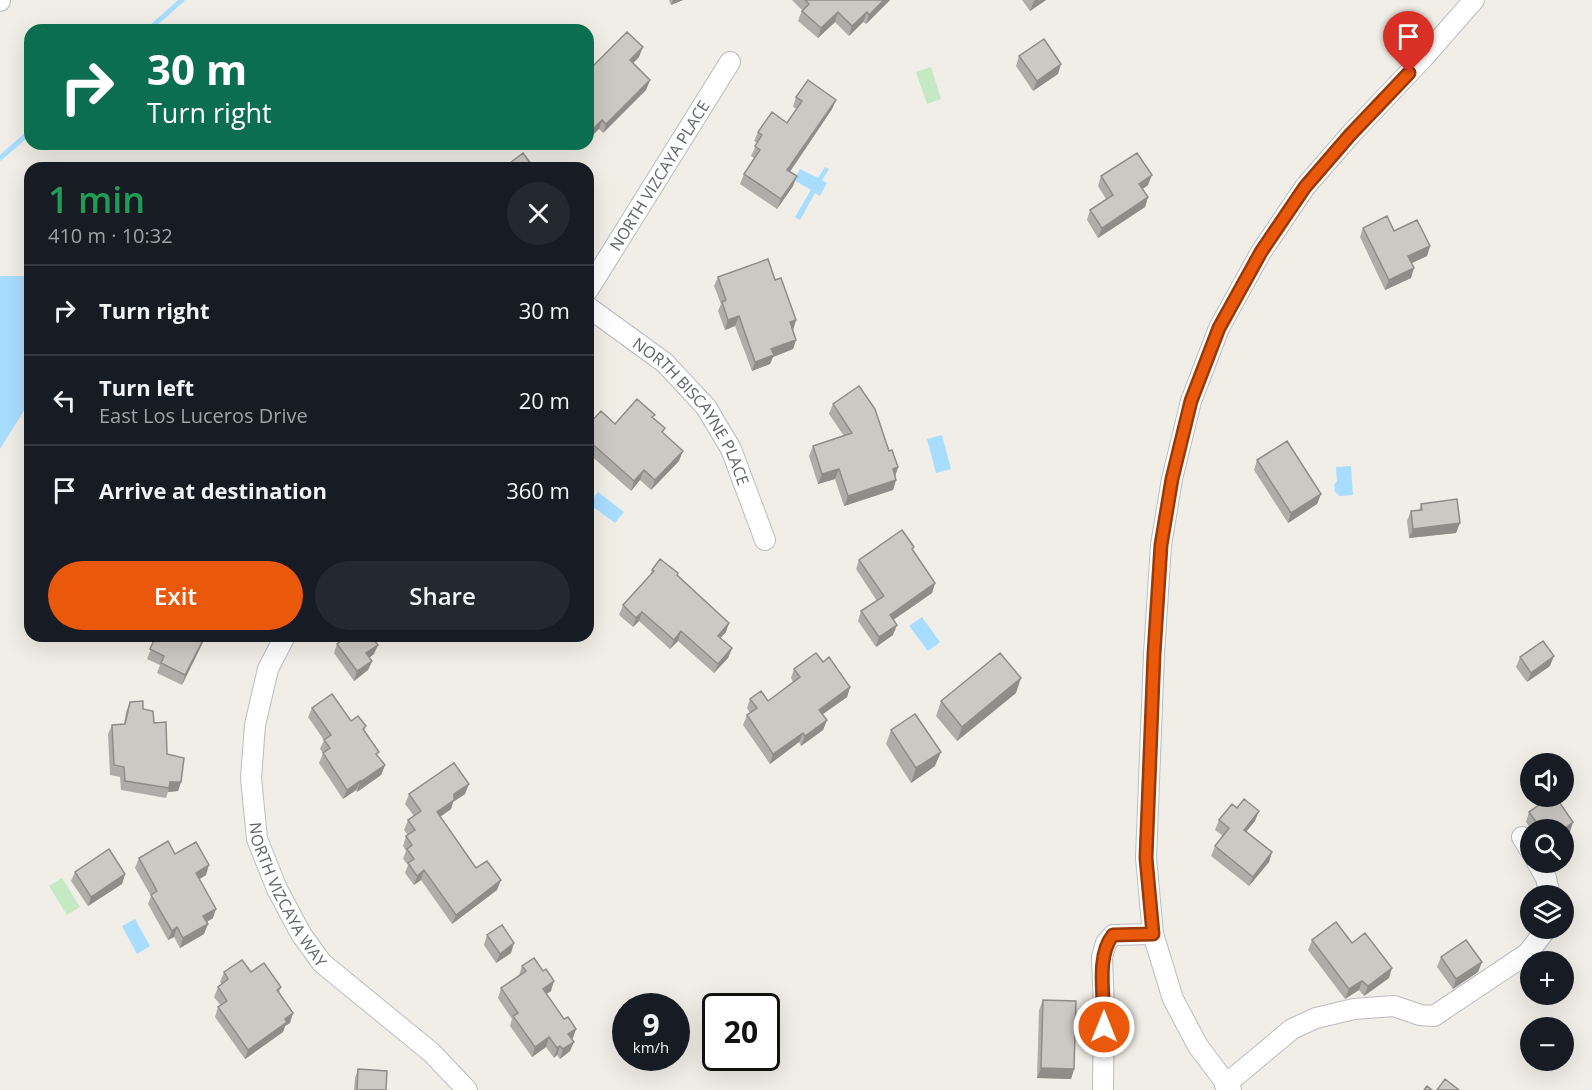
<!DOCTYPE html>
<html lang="en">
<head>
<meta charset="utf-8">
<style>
	:root { --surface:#171b24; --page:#242831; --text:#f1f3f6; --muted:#9ea1a6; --line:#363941; --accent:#ea580c }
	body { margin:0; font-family:"Open Sans",sans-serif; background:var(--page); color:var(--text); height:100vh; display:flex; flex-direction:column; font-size:22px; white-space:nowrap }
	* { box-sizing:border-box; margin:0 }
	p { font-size:20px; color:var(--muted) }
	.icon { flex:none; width:33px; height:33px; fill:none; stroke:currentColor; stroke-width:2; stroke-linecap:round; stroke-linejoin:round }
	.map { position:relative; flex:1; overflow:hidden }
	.side { position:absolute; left:24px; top:162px; width:570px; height:480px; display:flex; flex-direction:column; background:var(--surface); border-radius:18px; box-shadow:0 6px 24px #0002 }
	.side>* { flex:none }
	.top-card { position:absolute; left:24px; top:24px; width:570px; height:126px; border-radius:18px; box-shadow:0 6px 24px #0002; background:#0b6e4f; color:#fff; overflow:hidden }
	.buttons { position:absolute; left:1520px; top:753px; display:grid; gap:12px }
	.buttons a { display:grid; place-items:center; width:54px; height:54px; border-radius:50%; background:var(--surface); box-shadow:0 6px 24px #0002; font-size:30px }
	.speed { position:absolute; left:612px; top:993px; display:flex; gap:12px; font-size:30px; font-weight:700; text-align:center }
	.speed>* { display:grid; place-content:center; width:78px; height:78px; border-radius:50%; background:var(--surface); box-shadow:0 6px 24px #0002; line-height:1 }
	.speed small { font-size:15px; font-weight:400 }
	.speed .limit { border:3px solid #111; border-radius:9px; background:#fff; color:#111 }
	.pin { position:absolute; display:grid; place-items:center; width:51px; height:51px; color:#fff; margin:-62px -26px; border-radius:50% 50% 50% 0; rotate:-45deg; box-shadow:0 0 6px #0007 }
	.pin .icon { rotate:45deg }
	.me { position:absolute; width:66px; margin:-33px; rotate:0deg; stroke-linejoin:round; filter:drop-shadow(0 0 4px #0008) }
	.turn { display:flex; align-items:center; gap:21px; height:126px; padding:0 24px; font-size:27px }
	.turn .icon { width:78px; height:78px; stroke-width:2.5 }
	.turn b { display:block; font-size:42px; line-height:51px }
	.round { display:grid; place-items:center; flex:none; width:63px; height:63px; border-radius:32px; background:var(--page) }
	.overview { display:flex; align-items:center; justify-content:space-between; height:102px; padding:0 24px }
	h1 { font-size:36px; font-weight:600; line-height:45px; color:#1e9e55 }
	.cta { display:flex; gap:12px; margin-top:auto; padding:12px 24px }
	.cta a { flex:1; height:69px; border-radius:36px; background:var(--accent); color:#fff; font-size:24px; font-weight:600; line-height:69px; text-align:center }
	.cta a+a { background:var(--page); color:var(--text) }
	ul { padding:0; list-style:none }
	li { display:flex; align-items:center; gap:18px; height:90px; padding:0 24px; border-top:2px solid var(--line) }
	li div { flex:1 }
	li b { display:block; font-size:22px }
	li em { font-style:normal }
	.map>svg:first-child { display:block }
	.green { fill:#c4e9c3 }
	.water { fill:#a9ddff }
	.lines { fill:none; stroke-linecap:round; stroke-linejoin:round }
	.stream { stroke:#a9ddff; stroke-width:5 }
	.minor-casing { stroke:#b9bcc1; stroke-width:22 }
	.minor { stroke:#fff; stroke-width:20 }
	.wall { fill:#afada9 }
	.shaded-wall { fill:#8f8d89 }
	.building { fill:#ccc9c4; stroke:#8f8d89; stroke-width:1.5 }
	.route-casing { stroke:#983908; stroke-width:15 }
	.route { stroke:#ea580c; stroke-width:10 }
	.labels { text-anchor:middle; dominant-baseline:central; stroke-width:6; stroke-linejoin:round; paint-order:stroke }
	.street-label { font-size:16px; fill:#5e6368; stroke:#fff }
</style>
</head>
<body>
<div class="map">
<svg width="1592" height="1090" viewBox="0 0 1592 1090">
	<rect width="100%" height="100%" fill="#f1eee7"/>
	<!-- green -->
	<path class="green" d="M931,67L941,99L927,104L916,72Z
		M62,878L80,907L67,915L49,886Z"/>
	<!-- water -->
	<path class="water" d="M825,167L829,169L822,180L827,183L820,196L815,193L800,220L795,217L811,190L794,180L800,169L818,178Z
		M0,276H30V401L0,449Z
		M942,435L951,469L936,473L927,439Z
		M1351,466L1353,495L1340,496L1335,492L1334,485L1337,481L1336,467Z
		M598,492L624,512L615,523L589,504Z
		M922,617L940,642L928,651L909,626Z
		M135,919L150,946L137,954L122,926Z"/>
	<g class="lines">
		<!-- stream -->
		<path class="stream" d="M148,30L182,0
			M0,158L30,132"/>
		<defs>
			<g id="minor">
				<path d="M0,1V0"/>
				<path id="s1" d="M588,290L730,62"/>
				<path id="s2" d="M588,307L665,363L706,407L731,449L765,540"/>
				<path id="s3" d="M285,636L268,669L255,725L251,778L257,839L277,889L301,934L322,963L432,1053L467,1090"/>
				<path d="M1522,837L1530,850"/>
				<path d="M1537,862L1546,878L1550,896"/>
				<path d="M1225,1085L1292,1029L1316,1018L1354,1009L1394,1006L1420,1015L1434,1016L1528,953L1547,928"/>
				<path d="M1103,1090L1104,1010L1102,957L1106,943L1113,935L1153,934"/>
				<path d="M1231,1090L1198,1046L1173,999L1153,934L1146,858L1154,654L1161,545L1172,479L1191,401L1219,328L1261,252L1305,187L1350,135L1424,57L1474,0"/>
			</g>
		</defs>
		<!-- minor casing -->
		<use href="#minor" class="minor-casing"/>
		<!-- minor -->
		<use href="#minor" class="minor"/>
	</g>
	<!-- wall -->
	<path class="wall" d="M669,0H683L671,5Z
		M792,0H890L866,24L863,22L849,36L835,22L818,38L798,21L802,10Z
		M1022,0H1046L1030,11Z
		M1019,56L1058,74L1033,91L1016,66Z
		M639,57L633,63L650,80L646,90L603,133L599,129L588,71Z
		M796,97L836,100L832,109L790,172L793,186L777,209L740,184L744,174L754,158L751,156L757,143L754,141L758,132L787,123L797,109L793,107Z
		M1101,176L1148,185L1143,189L1148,197L1145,207L1098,238L1087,220L1090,210L1106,199L1098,186Z
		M1363,228L1394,231L1430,246L1427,256L1412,263L1411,278L1385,290L1360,237Z
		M718,277L775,280L796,320L793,330L796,340L793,349L773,357L770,364L752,371L735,326L725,330L718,311L721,304L714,286Z
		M833,404L889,451L898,467L895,476L896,480L893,490L844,506L835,479L818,484L809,456L813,446L844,436L829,414Z
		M654,418L679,461L651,490L640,480L631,491L588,453V425L615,424Z
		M1257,460L1321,494L1317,504L1288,523L1254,470Z
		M1421,504L1456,533L1409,538L1407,521L1411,511L1419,510Z
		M913,551L935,583L932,593L893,620V635L876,647L858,621L861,611L877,601L856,569L859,560Z
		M652,570L678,573L677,576L726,632L720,638L732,648L728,658L714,673L678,641L670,649L639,621L633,627L619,615L623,605L650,575Z
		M156,636H206L182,685L157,673L160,665L147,659Z
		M337,644L374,654L369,658L372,661L368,670L354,681L334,653Z
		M1520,657L1550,666L1527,682L1516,667Z
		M823,662L850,687L847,697L823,714L827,720L823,730L801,746L799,742L770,764L743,725L747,715L750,713L747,708L750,699L768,701L793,682L791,678L794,669Z
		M1016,693L957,741L936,716L941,701Z
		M130,702L143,709L154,723L167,754L181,782L178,791L168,792L166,798L121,790L120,777L110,775L108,734L112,725L124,724L126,712Z
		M312,708L366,726L364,731L378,756L385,765L381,775L357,792L356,790L343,799L319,763L323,753L320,749L324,740L308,717Z
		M891,730L935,766L911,783L886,744Z
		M409,794H465L453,802L451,809L440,817L476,868L497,890L452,924L421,880L414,885L405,873L408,865L403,859L406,851L403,846L406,836L408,835L404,830L408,820L414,816L405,804Z
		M1529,812L1570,832L1563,837V830H1531L1526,822Z
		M1219,820L1255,821L1246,832L1272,852L1269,862L1249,886L1211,856L1215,846L1223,836L1215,830Z
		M175,854L206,875L199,879L213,918L207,922L204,934L180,948L174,937L168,940L148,904L151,896L135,868L139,858Z
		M75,872L125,874L122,884L88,906L71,881Z
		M487,935L511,953L496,963L484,945Z
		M1312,940L1352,943L1389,978L1364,996L1359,990L1345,999L1308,950Z
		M1441,957L1482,962L1478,972L1453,989L1437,967Z
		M522,966L551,991L546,994L564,1019L576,1029L572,1039L570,1051L560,1059L557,1055L554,1058L546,1047L532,1057L510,1026L512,1019L498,998L501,988L519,975Z
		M224,972H251L281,987L279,993L293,1013L290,1023L285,1026L283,1032L245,1059L215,1017L218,1007L221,1006L214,997L218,987L222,984L220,982Z
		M1043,1000L1074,1069L1071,1079L1037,1078L1039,1010Z
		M358,1069L386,1090H354L355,1078Z"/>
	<!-- shaded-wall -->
	<path class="shaded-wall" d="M673,0H683L671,5Z
		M884,0H890L866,24L869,15Z
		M1036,0H1046L1030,11L1034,1Z
		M838,12L835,22L818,38L821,28Z
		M867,12L863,22L849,36L852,26Z
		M643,47L639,57L626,70L630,60Z
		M1061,64L1058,74L1033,91L1037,81Z
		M650,80L646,90L603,133L606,124Z
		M836,100L832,109L784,180L787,170Z
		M602,120L599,129L588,140V134Z
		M1152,175L1148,185L1136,193L1139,184Z
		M797,176L793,186L777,209L781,199Z
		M1148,197L1145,207L1098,238L1102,228Z
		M1430,246L1427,256L1405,266L1408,256Z
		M1414,268L1411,278L1385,290L1389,280Z
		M739,316L735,326L725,330L728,320Z
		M796,320L793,330L790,322Z
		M796,340L793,349L773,357L770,364L752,371L755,362L771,349Z
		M683,451L679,461L651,490L655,480Z
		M898,467L895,477L893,469Z
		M839,469L835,479L818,484L822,474Z
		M644,470L640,480L631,491L634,481Z
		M896,480L893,490L844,506L848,496Z
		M1321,494L1317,504L1288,523L1291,513Z
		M1460,523L1456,533L1409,538L1413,529Z
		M935,583L932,593L886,625L890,615Z
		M642,612L639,621L633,627L636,618Z
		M729,623L726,632L714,645L718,636Z
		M897,625L893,635L876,647L879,637Z
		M681,631L678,641L670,649L674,640Z
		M205,636H206L182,685L185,675Z
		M378,645L374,654L362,663L366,653Z
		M732,648L728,658L714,673L718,664Z
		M1554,656L1550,666L1527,682L1531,673Z
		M372,661L368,670L354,681L357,671Z
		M1021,678L1016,693L957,741L962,727Z
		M850,687L847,697L816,719L819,710Z
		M827,720L823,730L801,746L805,736Z
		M803,733L799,742L770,764L773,754Z
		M941,752L935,766L911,783L916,768Z
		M385,765L381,775L357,792L360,782Z
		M360,781L356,790L343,799L347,790Z
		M170,782H181L178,791L168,792Z
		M469,784L465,794L453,802L451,809L433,822L437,812L454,794Z
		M1259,811L1255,821L1240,839L1244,830Z
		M1573,822L1570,832L1563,837V830Z
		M1272,852L1269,862L1249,886L1253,877Z
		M209,865L206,875L193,883L196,873Z
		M424,870L421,880L414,885L417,876Z
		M125,874L122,884L88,906L91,897Z
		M501,880L497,890L452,924L456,915Z
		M216,909L213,918L200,926L203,916Z
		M208,924L204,934L180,948L183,938Z
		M177,927L174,937L168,940L172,931Z
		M514,943L511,953L496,963L500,954Z
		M1482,962L1478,972L1453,989L1456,979Z
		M1392,968L1389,978L1364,996L1368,986Z
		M554,981L551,991L540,998L543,989Z
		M1362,981L1359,990L1345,999L1349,989Z
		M293,1013L290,1023L285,1026L283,1032L245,1059L248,1050Z
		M576,1029L573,1038L565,1044L568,1034Z
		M549,1037L546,1047L532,1057L535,1047Z
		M574,1042L570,1051L560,1059L563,1049Z
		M560,1046L557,1055L554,1058L557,1048Z
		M1041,1068L1074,1069L1071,1079L1037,1078Z"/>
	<!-- building -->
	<path class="building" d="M805,0H884L869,15L867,12L852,26L838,12L821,28L802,11L809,4Z
		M627,32L643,47L630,60L650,80L606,124L602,120L588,134V71Z
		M1044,39L1061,64L1037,81L1019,56Z
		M808,80L836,100L787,170L797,176L781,199L744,174L760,150L755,146L762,135L758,132L772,112L787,123L802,101L796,97Z
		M523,153L534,168H505V167Z
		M1137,153L1152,175L1139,184L1148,197L1102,228L1090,210L1113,195L1101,176Z
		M1387,216L1394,231L1417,220L1430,246L1408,256L1414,268L1389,280L1363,228Z
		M768,259L775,280L781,278L796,320L790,322L796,340L771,349L774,355L755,362L739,316L728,320L722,302L726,300L718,277Z
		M859,386L875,409L889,451L892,450L898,467L893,469L896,480L848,496L839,469L822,474L813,446L852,433L833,404Z
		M637,399L655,415L652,417L665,428L662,432L683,451L655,480L644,470L634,481L588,440V425L601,411L615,424Z
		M1287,441L1321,494L1291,513L1257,460Z
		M1457,499L1460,523L1413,529L1411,511L1422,510L1421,504Z
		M902,530L914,547L912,549L935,583L890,615L897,625L879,637L861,611L884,596L859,560Z
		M660,559L678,573L677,575L729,623L718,636L732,648L718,664L681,631L674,640L642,612L636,618L623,605L654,571L652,570Z
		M156,636H205L185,675L161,663L164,656L150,649Z
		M347,636H371L378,645L366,653L372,661L357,671L337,644Z
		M1543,641L1554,656L1531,673L1520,657Z
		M816,653L823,662L829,657L850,687L819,710L827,720L805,736L803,733L773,754L747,715L757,708L750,699L761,691L768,701L800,677L794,669Z
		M1000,653L1021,678L962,727L941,701Z
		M332,694L351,721L358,716L366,726L363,729L379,752L376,754L385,765L360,782V781L347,790L323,753L330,748L324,740L331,735L312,708Z
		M143,701V709L153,711L154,723L166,722L167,754L184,758L181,782H170L169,788L125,781L124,767L114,765L112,725L125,724L130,702Z
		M915,714L941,752L916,768L891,730Z
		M454,763L469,784L454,794V800L437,812L476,868L487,861L501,880L456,915L424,870L417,876L408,863L414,859L407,849L412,845L406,836L415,830L408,820L421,811L409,794Z
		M1552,796H1555L1573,822L1563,830H1542L1529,812Z
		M1244,799L1259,811L1244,830L1272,852L1253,877L1215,846L1229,828L1219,820L1232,804L1237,808Z
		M168,841L175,854L196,842L209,865L196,873L216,909L203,916L208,924L183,938L177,927L172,931L151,895L157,891L139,858Z
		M109,849L125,874L91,897L75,872Z
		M1336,922L1352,943L1365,933L1392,968L1368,986L1362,981L1349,989L1312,940Z
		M502,925L514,943L500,954L487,935Z
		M1466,940L1482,962L1456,979L1441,957Z
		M534,958L543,971L546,969L554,981L543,989L564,1019L568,1017L576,1029L568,1034L574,1042L563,1049L560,1046L557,1048L549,1037L535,1047L513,1016L518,1013L501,988L526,971L522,966Z
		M242,960L251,972L264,963L281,987L277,990L293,1013L285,1019L287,1022L248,1050L218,1007L227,1001L218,987L228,979L224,972Z
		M1043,1000L1076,1001L1074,1069L1041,1068Z
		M358,1069L387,1071L386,1090H357Z
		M1445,1079L1459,1090H1437Z
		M1427,1086L1432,1090H1424Z"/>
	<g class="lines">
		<defs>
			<path id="route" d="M1104,1027C1105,999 1095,957 1113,935L1153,934L1146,858L1154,654L1161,545L1172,479L1191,401L1219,328L1261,252L1305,187L1350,135L1409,73"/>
		</defs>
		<!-- route casing -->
		<use href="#route" class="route-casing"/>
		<!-- route -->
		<use href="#route" class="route"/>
	</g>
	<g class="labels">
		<!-- street labels -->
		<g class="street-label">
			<text stroke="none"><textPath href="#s1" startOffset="135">NORTH VIZCAYA PLACE</textPath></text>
			<text stroke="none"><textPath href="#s2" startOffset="150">NORTH BISCAYNE PLACE</textPath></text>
			<text stroke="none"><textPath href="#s3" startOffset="272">NORTH VIZCAYA WAY</textPath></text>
		</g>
	</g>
</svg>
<div class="buttons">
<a><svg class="icon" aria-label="sound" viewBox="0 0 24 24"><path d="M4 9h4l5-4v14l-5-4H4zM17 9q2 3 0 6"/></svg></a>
<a><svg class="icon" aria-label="search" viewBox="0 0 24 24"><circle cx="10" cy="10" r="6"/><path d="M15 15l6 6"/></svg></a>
<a><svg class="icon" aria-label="layers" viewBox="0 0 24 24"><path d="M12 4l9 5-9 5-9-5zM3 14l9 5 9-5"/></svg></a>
<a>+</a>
<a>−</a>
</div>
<div class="speed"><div>9<small>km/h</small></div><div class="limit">20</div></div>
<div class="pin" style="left:1409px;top:73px;background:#d93025"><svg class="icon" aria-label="arrive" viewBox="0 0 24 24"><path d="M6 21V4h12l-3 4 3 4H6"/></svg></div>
<svg class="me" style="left:1104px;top:1027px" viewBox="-20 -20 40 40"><circle r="17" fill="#ea580c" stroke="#fff" stroke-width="3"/><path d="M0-11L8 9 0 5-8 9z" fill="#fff"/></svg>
<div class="top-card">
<div class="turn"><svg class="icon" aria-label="right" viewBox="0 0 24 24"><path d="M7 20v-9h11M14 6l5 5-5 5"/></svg><div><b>30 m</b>Turn right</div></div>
</div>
<section class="side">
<div class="overview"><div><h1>1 min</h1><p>410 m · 10:32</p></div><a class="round"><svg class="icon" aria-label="close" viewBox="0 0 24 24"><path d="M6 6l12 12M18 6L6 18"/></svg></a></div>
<ul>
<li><svg class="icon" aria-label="right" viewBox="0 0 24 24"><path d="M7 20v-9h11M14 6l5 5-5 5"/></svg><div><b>Turn right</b></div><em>30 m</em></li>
<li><svg class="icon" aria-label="left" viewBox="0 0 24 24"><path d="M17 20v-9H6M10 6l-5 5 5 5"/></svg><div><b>Turn left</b><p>East Los Luceros Drive</p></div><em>20 m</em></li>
<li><svg class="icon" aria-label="arrive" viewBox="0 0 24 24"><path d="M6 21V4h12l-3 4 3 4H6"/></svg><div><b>Arrive at destination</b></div><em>360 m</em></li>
</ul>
<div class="cta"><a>Exit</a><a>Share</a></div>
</section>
</div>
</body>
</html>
